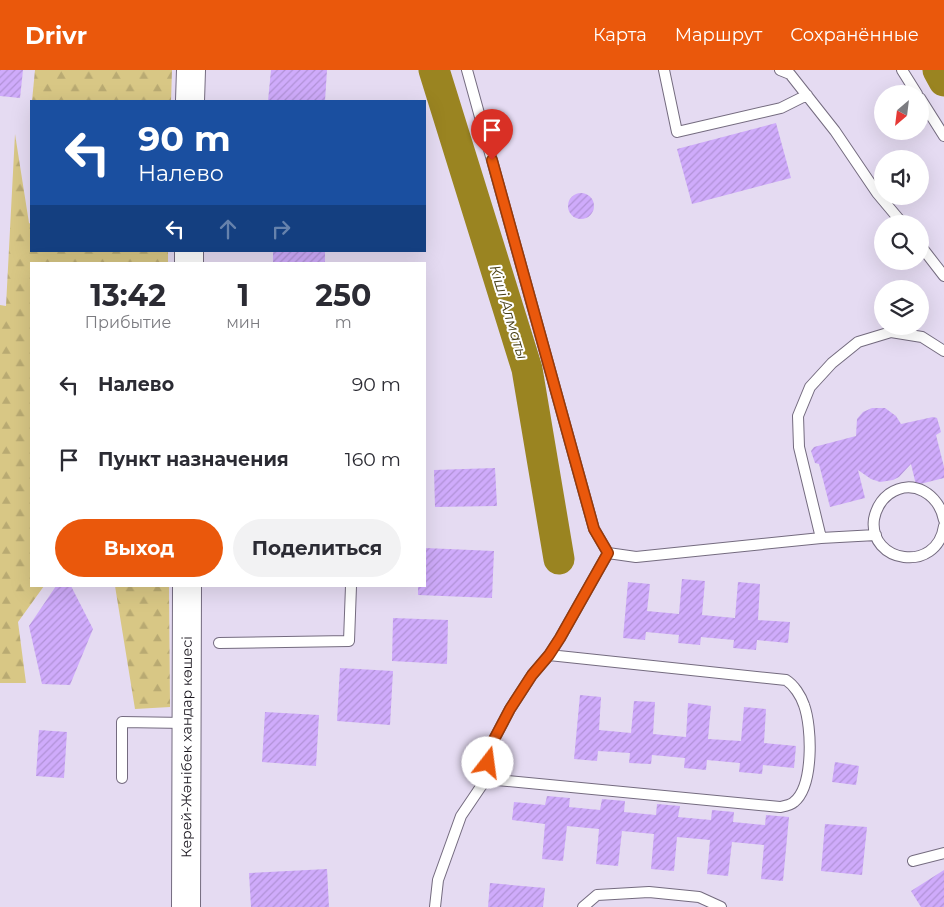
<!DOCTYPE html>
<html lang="ru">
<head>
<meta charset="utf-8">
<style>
	:root { --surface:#fff; --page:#f2f2f3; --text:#2b2b33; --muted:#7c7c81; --accent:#ea580c }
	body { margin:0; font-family:Montserrat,sans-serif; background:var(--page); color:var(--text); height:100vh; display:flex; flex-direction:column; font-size:19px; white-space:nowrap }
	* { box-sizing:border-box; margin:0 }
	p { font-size:16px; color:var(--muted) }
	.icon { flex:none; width:28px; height:28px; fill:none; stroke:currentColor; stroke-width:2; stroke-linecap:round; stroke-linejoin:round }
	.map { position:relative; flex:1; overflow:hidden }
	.side { position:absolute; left:30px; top:192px; width:396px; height:325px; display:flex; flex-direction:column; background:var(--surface); border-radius:0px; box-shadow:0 5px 20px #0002 }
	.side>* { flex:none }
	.banner { position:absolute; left:30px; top:30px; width:396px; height:152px; border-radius:0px; box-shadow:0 5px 20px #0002; background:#1a4fa0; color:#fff; overflow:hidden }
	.needle { width:32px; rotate:208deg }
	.fabs { position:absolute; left:874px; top:15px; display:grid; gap:10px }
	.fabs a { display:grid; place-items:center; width:55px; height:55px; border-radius:50%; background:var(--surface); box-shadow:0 5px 20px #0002; font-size:25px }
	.pin { position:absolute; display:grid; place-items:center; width:42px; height:42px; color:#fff; margin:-51px -21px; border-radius:50% 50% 50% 0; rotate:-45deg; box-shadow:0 0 5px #0007 }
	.pin .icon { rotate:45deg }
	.me { position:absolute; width:55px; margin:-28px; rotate:15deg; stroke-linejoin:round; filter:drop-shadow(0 0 4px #0008) }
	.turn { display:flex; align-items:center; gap:18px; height:105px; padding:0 25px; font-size:22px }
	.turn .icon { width:65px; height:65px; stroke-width:2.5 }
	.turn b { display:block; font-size:35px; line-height:42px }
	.lanes { display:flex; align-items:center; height:48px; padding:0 25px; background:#0003; justify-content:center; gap:25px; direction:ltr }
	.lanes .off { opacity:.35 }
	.eta { display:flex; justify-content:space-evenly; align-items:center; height:85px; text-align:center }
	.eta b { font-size:30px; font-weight:700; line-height:35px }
	.action { display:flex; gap:10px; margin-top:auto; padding:10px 25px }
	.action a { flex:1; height:58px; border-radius:30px; background:var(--accent); color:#fff; font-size:20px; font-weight:700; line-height:58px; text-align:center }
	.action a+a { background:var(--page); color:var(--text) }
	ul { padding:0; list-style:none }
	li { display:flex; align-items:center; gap:15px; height:75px; padding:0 25px }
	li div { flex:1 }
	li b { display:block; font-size:19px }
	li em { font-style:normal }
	header { display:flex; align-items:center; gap:30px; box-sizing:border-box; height:70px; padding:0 25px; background:var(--accent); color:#fff }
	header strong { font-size:24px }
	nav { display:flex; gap:28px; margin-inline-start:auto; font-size:18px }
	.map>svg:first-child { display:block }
	.forest { fill:url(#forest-firs) }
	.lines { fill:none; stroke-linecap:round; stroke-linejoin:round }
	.river { stroke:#9a8421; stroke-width:31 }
	.building { fill:url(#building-hatch) }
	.service-casing { stroke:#746b7f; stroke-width:12 }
	.secondary-casing { stroke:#746b7f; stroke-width:30 }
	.service { stroke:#fff; stroke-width:10 }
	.secondary { stroke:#fff; stroke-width:28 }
	.route-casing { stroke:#983908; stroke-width:12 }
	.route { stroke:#ea580c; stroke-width:9 }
	.labels { text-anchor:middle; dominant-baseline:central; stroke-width:4; stroke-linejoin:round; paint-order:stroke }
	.street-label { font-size:14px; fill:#1b171f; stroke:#fff }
	.water-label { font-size:15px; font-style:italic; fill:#473e16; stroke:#fff }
</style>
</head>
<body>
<header>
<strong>Drivr</strong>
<nav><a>Карта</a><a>Маршрут</a><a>Сохранённые</a></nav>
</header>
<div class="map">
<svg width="944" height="837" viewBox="0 0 944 837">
	<defs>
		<pattern id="forest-firs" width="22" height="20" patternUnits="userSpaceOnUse" patternTransform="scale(1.25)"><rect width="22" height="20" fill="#d8c785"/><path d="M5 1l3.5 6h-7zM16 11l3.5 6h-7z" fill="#b9aa72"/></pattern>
		<pattern id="building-hatch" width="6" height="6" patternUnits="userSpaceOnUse" patternTransform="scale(1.25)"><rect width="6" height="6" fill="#cfabfb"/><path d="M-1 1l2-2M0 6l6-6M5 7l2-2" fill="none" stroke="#b192d7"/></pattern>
	</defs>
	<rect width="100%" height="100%" fill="#e5dbf2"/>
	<!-- forest -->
	<path class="forest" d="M35,0H172L171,31H32Z
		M15,64L29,153L31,154V181H168V194H31V516H44L18,552L26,613H0V235L6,236Z
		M115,516H169L170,637L135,639Z"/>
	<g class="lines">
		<!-- river -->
		<path class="river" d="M434,0L527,299L559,489
			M938,0L944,11"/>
	</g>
	<!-- building -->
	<path class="building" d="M0,0H23L20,28L0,26Z
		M271,0H327L325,31H268Z
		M776,53L791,108L692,134L677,79Z
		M568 136a13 13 0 1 1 26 0a13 13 0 1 1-26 0Z
		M273,181H325V194L273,192Z
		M872,338H885L896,346L901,354L933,347L937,348L941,362L936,365L944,397V408L916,415L911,394L899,407L893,410L880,412L871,409L858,400L865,428L830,437L819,394L815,393L811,381L814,377L856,366L857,349L863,342Z
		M495,398L497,436L435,437L434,400Z
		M425,478L494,481L492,528L418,525V516H425Z
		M682,509L705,511L702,545L735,548L738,512L760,514L758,550L790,552L788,573L757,570L756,580L733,578L734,570L701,567L700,575L678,573L679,565L646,562L645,570L623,568L628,512L650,514L647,541L679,544Z
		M56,516H71L93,559L70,615L42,614L29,556Z
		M393,548L448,550L447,594L392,591Z
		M340,598L393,601L390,655L337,651Z
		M580,625L601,627L599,660L631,663L634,631L655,632L653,664L686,667L688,633L711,636L708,669L741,671L744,637L766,639L764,673L796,676L794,698L763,695L762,704L739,702L740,693L707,690L706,700L684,698L685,688L652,685L651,694L629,693L630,683L598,681L597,691L574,689Z
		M265,642L319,645L316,696L262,692Z
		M39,660L67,662L64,708L36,706Z
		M835,692L859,696L856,715L832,712Z
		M547,726L570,728L569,737L600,740L602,729L625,731L624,742L656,745L657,734L680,736L678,747L711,750L712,740L734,742L733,752L765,755L766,745L789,747L783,811L761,809L764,775L732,772L728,806L707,804L710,770L677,767L674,801L651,799L654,764L622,761L618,796L596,794L599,759L567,756L563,791L542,789L545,754L512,750L514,732L545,735Z
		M825,754L867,757L862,805L821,801Z
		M327,799L329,837H251L249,803Z
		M944,800V837H921L911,821Z
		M490,813L545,818L543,837H488Z"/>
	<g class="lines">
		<defs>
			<path id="service" d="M467,0L594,459L608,483L560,568L549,585
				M664,0L677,62L781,38L807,25
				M780,0L790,4L835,61L877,123L903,154
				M902,0L917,24
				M920,28L944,66
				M920,175L944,206
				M944,450C939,425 913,407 889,424C881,430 876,439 874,449C868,493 937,504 944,456
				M821,468L799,377L798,346L810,317L832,293L858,272L891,262L922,267L944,281
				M608,483L636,487L821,468L876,465
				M219,573L349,571L351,516
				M122,708V652L185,653
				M913,791L944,783
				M435,837L438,810L461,746L486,709L490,677L510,639L532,605L549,585L786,610C794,615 801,626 804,635C812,657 814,716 794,732C791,735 785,736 780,737L486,709
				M583,837L597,825L649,822L699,827L721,837"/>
			<g id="secondary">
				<path d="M190,31L191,0"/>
				<path d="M189,194V181"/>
				<path id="s1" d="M186,837L187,516"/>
			</g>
		</defs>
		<!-- service casing -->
		<use href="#service" class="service-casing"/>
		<!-- secondary casing -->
		<use href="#secondary" class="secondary-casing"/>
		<!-- service -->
		<use href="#service" class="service"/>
		<!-- secondary -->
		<use href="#secondary" class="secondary"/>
	</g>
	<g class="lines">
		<defs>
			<path id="route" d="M488,693L490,677L510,639L532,605L549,585L560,568L608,483L594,459L492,90"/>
		</defs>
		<!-- route casing -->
		<use href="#route" class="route-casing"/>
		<!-- route -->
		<use href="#route" class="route"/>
	</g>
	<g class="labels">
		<!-- street labels -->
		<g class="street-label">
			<text stroke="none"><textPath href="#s1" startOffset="160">Керей-Жәнібек хандар көшесі</textPath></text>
		</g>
		<!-- water labels -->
		<g class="water-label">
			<text transform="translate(509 242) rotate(73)">Кіші Алматы</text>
		</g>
	</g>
</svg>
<div class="fabs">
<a><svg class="needle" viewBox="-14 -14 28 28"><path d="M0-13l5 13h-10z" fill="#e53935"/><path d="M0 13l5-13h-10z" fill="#7c7c81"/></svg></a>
<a><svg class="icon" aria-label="sound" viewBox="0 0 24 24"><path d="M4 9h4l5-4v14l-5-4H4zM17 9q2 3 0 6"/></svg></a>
<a><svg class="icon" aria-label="search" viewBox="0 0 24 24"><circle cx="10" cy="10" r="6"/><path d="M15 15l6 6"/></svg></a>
<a><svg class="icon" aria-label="layers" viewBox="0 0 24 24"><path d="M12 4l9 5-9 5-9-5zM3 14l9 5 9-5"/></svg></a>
</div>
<div class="pin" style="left:492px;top:90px;background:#d93025"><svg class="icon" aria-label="arrive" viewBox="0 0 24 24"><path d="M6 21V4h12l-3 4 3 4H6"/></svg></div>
<svg class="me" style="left:488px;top:693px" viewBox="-20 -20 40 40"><circle r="19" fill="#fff"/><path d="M0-13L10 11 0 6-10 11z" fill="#ea580c"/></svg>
<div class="banner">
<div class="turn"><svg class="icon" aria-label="left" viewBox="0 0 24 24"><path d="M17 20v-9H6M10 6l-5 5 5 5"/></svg><div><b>90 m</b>Налево</div></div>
<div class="lanes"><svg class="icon" aria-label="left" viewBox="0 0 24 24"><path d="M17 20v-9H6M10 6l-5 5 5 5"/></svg><svg class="icon off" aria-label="ahead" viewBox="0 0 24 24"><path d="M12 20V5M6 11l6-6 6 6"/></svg><svg class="icon off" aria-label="right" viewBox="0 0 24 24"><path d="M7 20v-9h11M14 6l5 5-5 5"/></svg></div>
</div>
<section class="side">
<div class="eta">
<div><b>13:42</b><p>Прибытие</p></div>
<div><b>1</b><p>мин</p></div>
<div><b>250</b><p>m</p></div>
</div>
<ul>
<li><svg class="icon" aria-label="left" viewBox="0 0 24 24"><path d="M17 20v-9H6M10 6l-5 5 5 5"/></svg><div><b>Налево</b></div><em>90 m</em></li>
<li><svg class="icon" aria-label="arrive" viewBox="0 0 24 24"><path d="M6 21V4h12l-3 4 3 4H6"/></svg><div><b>Пункт назначения</b></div><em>160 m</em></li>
</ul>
<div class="action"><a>Выход</a><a>Поделиться</a></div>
</section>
</div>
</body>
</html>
